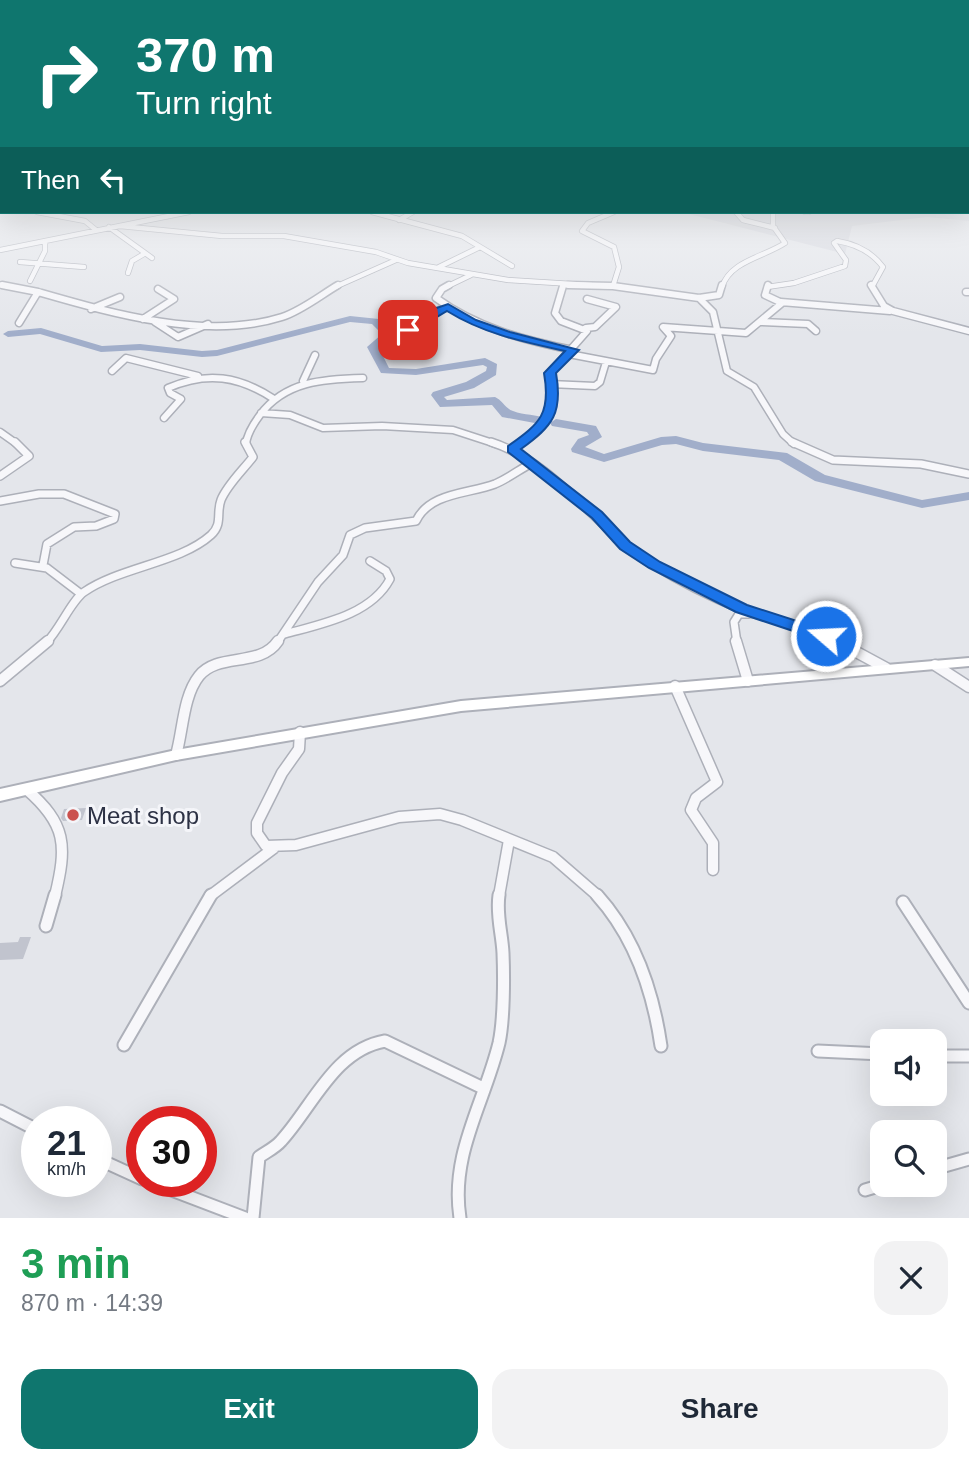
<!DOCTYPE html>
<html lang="en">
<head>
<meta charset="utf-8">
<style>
	:root { --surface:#fff; --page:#f2f2f3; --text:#1f2937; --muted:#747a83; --accent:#0f766e }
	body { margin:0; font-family:Helvetica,sans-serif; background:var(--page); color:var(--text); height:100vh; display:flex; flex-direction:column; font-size:26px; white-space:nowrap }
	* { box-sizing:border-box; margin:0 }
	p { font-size:23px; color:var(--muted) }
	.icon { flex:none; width:38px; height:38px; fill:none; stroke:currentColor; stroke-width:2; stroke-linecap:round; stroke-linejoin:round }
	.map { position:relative; height:1218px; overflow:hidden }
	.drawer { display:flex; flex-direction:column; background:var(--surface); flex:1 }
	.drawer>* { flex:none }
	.banner { position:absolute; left:0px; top:0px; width:970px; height:214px; box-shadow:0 7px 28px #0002; background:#0f766e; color:#fff; overflow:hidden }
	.buttons { position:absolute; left:870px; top:1029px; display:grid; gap:14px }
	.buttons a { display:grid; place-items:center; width:77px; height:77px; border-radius:14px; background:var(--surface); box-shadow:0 7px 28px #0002; font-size:35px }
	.speed { position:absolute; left:21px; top:1106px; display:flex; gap:14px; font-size:35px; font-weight:700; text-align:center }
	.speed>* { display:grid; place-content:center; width:91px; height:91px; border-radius:50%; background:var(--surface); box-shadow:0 7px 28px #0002; line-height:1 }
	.speed small { font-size:18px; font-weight:400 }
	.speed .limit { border:10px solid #d22; background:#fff; color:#111 }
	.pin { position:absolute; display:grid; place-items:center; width:60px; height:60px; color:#fff; margin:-30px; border-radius:14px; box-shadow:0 4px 10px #0006 }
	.me { position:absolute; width:77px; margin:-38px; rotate:289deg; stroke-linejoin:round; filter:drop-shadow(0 0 5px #0008) }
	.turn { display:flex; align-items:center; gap:24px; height:147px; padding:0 21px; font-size:32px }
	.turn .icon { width:91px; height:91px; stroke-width:2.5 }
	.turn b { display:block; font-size:49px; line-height:60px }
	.then { display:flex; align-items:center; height:66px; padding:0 21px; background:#0003; gap:14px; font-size:26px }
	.round { display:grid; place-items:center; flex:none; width:74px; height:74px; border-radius:21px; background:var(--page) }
	.head { display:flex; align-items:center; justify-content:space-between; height:119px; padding:0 21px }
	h1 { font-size:42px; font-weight:600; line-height:52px; color:#1e9e55 }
	.primary-button { display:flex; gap:14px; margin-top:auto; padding:14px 21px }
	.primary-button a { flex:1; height:80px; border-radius:21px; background:var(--accent); color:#fff; font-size:28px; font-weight:600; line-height:80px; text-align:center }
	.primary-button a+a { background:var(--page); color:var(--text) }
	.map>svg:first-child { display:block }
	.built { fill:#d6d8e0 }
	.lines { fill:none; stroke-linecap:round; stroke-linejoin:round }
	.river { fill:#a1aeca; fill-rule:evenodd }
	.building { fill:#c1c4ce }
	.minor-far4-casing { stroke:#adb0b9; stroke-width:6 }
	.minor-far3-casing { stroke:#adb0b9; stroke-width:9 }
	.minor-far2-casing { stroke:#adb0b9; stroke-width:10 }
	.minor-far1-casing { stroke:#adb0b9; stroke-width:13 }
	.minor-casing { stroke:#adb0b9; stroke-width:15 }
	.secondary-casing { stroke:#adb0b9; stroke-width:4 }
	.minor-far4 { stroke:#f7f7fa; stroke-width:4.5 }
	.minor-far3 { stroke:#f7f7fa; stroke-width:6 }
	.minor-far2 { stroke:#f7f7fa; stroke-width:7 }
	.minor-far1 { stroke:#f7f7fa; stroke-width:10 }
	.minor { stroke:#f7f7fa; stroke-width:11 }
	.secondary { fill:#fff; fill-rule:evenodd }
	.route { fill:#1a73e8; stroke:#114b97; stroke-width:2 }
	.poi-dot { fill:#cb514e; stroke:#f4f5f9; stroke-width:2.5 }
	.labels { text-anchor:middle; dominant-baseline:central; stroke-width:6; stroke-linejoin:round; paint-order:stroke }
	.near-poi-label { font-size:24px; fill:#2c3144; stroke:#f4f5f9; text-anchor:start }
</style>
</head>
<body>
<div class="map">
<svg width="969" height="1218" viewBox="0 0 969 1218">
	<rect width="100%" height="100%" fill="#e4e6eb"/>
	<!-- built -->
	<path class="built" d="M968,163L969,221L927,217L852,226L845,254L681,212H968Z"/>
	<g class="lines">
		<!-- river -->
		<path class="river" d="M0,179H2V183H0Z
			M350,316L379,319L392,331L393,333L386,344L379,348L389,368L416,369L485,358L497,364L496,375L474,388L444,397L447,400L495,397C502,400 506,409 513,411C524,416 537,413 546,420L540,424L502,417L492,405L440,407L431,395L433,392L466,382L486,371L487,367L483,365L416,375L381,373L367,347L382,334L372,324L350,322L217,356L202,357L140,350L101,352L40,334L8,337L3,334L8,331L41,328L102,346L140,344L202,351L217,350Z
			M556,419L596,426L602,437L585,447L604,454L661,437L676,436L703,443L787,453L825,475L922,500L969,492V500L922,508L815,481L779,460L703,451L676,444L662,445L604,462L572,452L571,449L578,439L589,435L587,432L552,426L550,423Z"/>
	</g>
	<!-- building -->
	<path class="building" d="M86,808L82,820L63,821L61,818L64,809Z
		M20,937H31L23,959L0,960V943L18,942Z"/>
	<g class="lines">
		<defs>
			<path id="minor-far4" d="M37,212L85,221L96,230
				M372,212L462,236L512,266
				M736,212L743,220L775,228
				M805,212H809
				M399,220L413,212
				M120,226L222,236H284L376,252L408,263L508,280L621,287
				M109,227L152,258
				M0,250L189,212
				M20,262L84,267
				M439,267L480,247
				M128,273L132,261L144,254
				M30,281L45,251V242
				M0,285L12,287
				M613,286L619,267L614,247L582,231L588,223L614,212
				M335,287L396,260
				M446,287L471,275
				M722,287C730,261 764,257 785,243L773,226V212
				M767,287L794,283L845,266L846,260L834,243L837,241C856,244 871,251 883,267L872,287"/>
			<path id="minor-far3" d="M2,285L38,292L19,323
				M449,285L442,289L436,298C477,328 524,340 573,350
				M568,285L613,286L699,298L719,295L722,285
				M871,285L884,306L893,311L969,331
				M38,292C111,313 206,341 282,317C301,311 321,295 338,285
				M966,292H969
				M699,298L713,312L727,371L754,387L783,434L794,444
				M781,302L890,311
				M91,309L120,297
				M143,319L174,299L158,289
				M155,322L178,337L208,324
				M762,322L808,324L816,331
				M586,328L595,327L616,307L587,299
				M405,335L431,313L448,307
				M569,354L653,370L656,359L671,336L663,327L746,333L782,303L765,295L768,285
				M112,371L126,358L198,376
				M303,381L315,355
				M550,384L595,386L600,382L606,362
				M261,413L290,415L323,428L382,426L453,430L496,444
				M164,418L181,399L170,393L168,388C207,371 239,376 274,399
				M0,432L17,444
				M246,444C247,434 254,423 260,415C285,381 324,379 363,378
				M520,444C552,421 553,411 550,373L587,331L561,321L555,313L563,286"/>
			<path id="minor-far2" d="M491,442C556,463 596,528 652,564C679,581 713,598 743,610C775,621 809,627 839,643
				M792,442L833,460L921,464L969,474
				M513,449L523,442
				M0,476L29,456L15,442
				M0,501L39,494H64L115,514L114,519L96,526L74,527L47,544L43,565
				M15,563L47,568L81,594
				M285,634C321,624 371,615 390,579L386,571L370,561
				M46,643C60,629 71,601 84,592C120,567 180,563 211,535C223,524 216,513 221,500C227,485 243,470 253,457L245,442
				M277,643L318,582L343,555L350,535L365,528L416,521C430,492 469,494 495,484C507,479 519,470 530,464
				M737,643L734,622L739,614H749"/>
			<path id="minor-far1" d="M736,641L748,681
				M836,641L886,668
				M935,665L969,687
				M0,681L48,641
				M675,686L717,782L696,798L691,810L713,843V870
				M300,732L299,749L282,773L257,823V833L266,846L296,845L399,817L440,814L462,820L553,857L598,896
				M176,755C183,731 183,696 199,676C218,652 260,668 278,641
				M26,789C67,824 67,846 55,896
				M210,896L274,848
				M499,896L509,840"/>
			<path id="minor" d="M597,895C635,937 653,991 661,1046
				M903,902L969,1003
				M46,926L55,895
				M124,1045L211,895
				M818,1051L882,1054
				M934,1056H969
				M0,1111L37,1130
				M96,1158L142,1179
				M934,1169L969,1159
				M148,1181L245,1218
				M865,1190L882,1185
				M253,1218L259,1157C266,1152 275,1148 281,1141C313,1106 334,1050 385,1041L483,1088
				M460,1218C450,1154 484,1104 499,1043C504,1020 504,977 503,953C502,933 496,915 499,895"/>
			<path id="secondary" d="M969,658V666L461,711L176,760L0,801V789L176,750L461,701Z"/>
		</defs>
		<!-- minor-far4 casing -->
		<use href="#minor-far4" class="minor-far4-casing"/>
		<!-- minor-far3 casing -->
		<use href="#minor-far3" class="minor-far3-casing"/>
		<!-- minor-far2 casing -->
		<use href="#minor-far2" class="minor-far2-casing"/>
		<!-- minor-far1 casing -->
		<use href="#minor-far1" class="minor-far1-casing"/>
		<!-- minor casing -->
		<use href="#minor" class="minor-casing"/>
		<!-- secondary casing -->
		<use href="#secondary" class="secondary-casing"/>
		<!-- minor-far4 -->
		<use href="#minor-far4" class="minor-far4"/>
		<!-- minor-far3 -->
		<use href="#minor-far3" class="minor-far3"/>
		<!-- minor-far2 -->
		<use href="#minor-far2" class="minor-far2"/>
		<!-- minor-far1 -->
		<use href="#minor-far1" class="minor-far1"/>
		<!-- minor -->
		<use href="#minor" class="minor"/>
		<!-- secondary -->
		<use href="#secondary" class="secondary"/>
	</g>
	<!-- sky -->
	<linearGradient id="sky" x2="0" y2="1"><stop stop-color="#8bb2dc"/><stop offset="0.49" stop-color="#f3f4f6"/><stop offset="1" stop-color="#f3f4f6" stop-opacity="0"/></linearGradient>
	<rect width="969" height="334" fill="url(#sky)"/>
	<!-- route -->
	<path class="route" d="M448,304L476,320L510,332L579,350L556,373C563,413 553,426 521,449L602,512L630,542L660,562L747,605L831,632V640H820L736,612L649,568L620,549L592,518L508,452V446C541,423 551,413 544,373L565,351C524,342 484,334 447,311L412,332L403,330L428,311Z"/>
	<!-- markers -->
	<circle class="poi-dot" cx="73" cy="815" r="7"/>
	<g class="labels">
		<!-- near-poi labels -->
		<g class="near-poi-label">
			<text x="87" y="815">Meat shop</text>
		</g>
	</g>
</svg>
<div class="buttons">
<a><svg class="icon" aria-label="sound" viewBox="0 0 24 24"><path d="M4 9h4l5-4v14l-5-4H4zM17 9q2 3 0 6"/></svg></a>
<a><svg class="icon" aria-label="search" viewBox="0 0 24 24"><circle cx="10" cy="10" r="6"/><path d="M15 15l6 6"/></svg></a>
</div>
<div class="speed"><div>21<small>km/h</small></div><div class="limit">30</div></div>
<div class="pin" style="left:408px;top:330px;background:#d93025"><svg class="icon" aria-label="arrive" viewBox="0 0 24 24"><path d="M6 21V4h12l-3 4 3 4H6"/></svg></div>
<svg class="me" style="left:826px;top:636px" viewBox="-20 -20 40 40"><circle r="17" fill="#1a73e8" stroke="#fff" stroke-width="3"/><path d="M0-11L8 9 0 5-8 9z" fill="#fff"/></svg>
<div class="banner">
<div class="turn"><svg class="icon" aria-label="right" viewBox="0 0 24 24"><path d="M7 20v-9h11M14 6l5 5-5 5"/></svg><div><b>370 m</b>Turn right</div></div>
<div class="then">Then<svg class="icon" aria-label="left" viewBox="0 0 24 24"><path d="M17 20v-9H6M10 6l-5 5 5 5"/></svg></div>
</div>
</div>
<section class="drawer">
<div class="head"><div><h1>3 min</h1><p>870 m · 14:39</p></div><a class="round"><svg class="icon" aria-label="close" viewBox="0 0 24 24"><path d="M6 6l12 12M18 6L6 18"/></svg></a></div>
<div class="primary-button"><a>Exit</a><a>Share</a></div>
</section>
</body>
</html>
